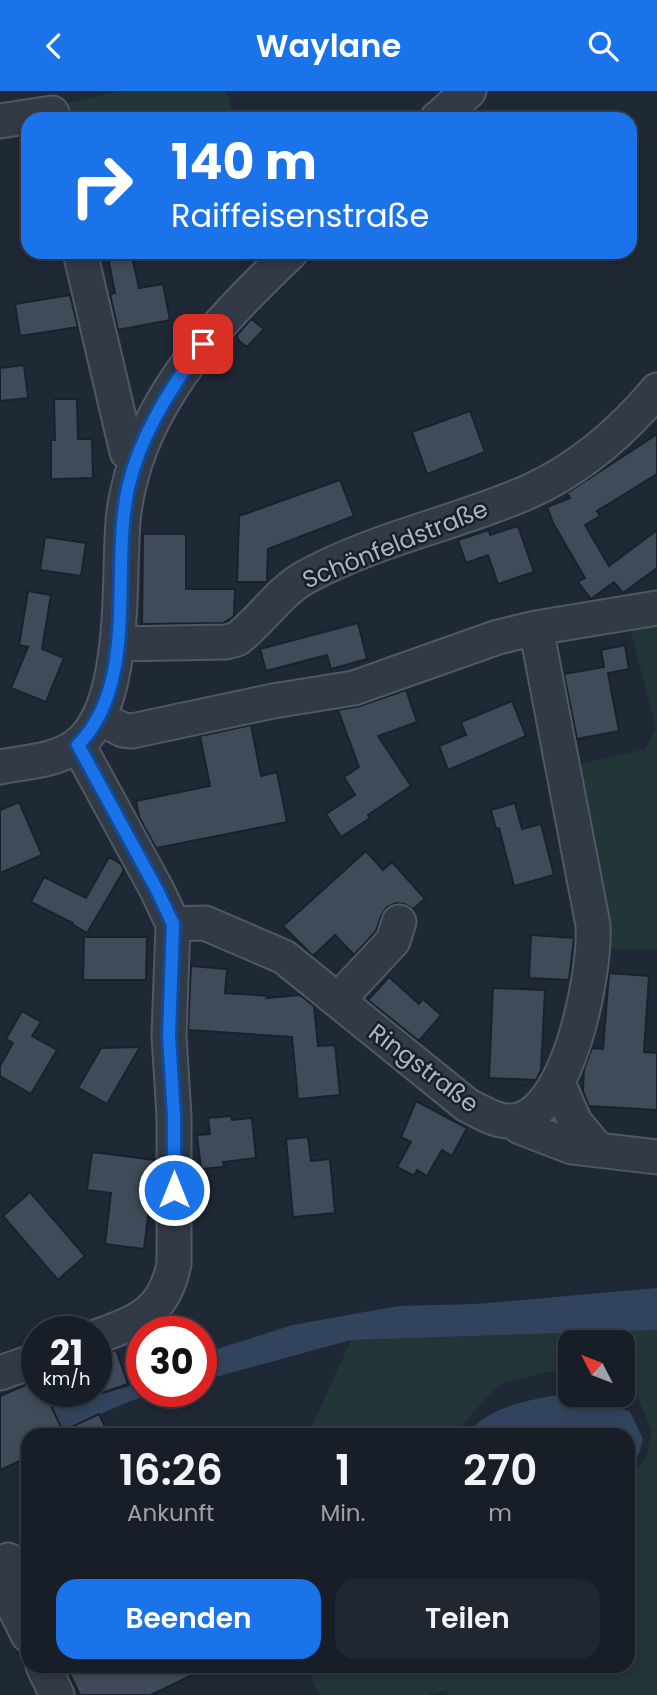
<!DOCTYPE html>
<html lang="de">
<head>
<meta charset="utf-8">
<style>
	:root { --surface:#171e28; --page:#202730; --text:#f1f3f6; --muted:#9ea2a8; --line:#363c45; --accent:#1a73e8 }
	body { margin:0; font-family:Poppins,sans-serif; background:var(--page); color:var(--text); height:100vh; display:flex; flex-direction:column; font-size:26px; white-space:nowrap }
	* { box-sizing:border-box; margin:0 }
	p { font-size:23px; color:var(--muted) }
	.icon { flex:none; width:38px; height:38px; fill:none; stroke:currentColor; stroke-width:2; stroke-linecap:round; stroke-linejoin:round }
	.map { position:relative; flex:1; overflow:hidden }
	.details { position:absolute; left:21px; top:1337px; width:614px; height:245px; display:flex; flex-direction:column; background:var(--surface); border-radius:21px; box-shadow:0 4px 10px #0003,0 0 0 2px var(--line) }
	.details>* { flex:none }
	.top-card { position:absolute; left:21px; top:21px; width:616px; height:147px; border-radius:21px; box-shadow:0 4px 10px #0003,0 0 0 2px var(--line); background:#1a73e8; color:#fff; overflow:hidden }
	.needle { width:46px; rotate:312deg }
	.buttons { position:absolute; left:558px; top:1239px; display:grid; gap:14px }
	.buttons a { display:grid; place-items:center; width:77px; height:77px; border-radius:14px; background:var(--surface); box-shadow:0 4px 10px #0003,0 0 0 2px var(--line); font-size:35px }
	.speed { position:absolute; left:21px; top:1225px; display:flex; gap:14px; font-size:35px; font-weight:700; text-align:center }
	.speed>* { display:grid; place-content:center; width:91px; height:91px; border-radius:50%; background:var(--surface); box-shadow:0 4px 10px #0003,0 0 0 2px var(--line); line-height:1 }
	.speed small { font-size:18px; font-weight:400 }
	.speed .limit { border:10px solid #d22; background:#fff; color:#111 }
	.pin { position:absolute; display:grid; place-items:center; width:60px; height:60px; color:#fff; margin:-30px; border-radius:14px; box-shadow:0 4px 10px #0006 }
	.me { position:absolute; width:77px; margin:-38px; rotate:0deg; stroke-linejoin:round; filter:drop-shadow(0 0 5px #0008) }
	.turn { display:flex; align-items:center; gap:24px; height:147px; padding:0 35px; font-size:32px }
	.turn .icon { width:91px; height:91px; stroke-width:2.5 }
	.turn b { display:block; font-size:49px; line-height:60px }
	.eta { display:flex; justify-content:space-evenly; align-items:center; height:119px; text-align:center }
	.eta b { font-size:42px; font-weight:600; line-height:49px }
	.button { display:flex; gap:14px; margin-top:auto; padding:14px 35px }
	.button a { flex:1; height:80px; border-radius:21px; background:var(--accent); color:#fff; font-size:28px; font-weight:600; line-height:80px; text-align:center }
	.button a+a { background:var(--page); color:var(--text) }
	header { display:flex; justify-content:space-between; align-items:center; height:91px; padding:0 35px; background:var(--accent); color:#fff; font-size:32px; font-weight:600 }
	.map>svg:first-child { display:block }
	.green { fill:#223537 }
	.water { fill:#32445d }
	.building { fill:#404b5a; stroke:#1a212c; stroke-width:2 }
	.lines { fill:none; stroke-linecap:round; stroke-linejoin:round }
	.minor-casing { stroke:#505864; stroke-width:37 }
	.minor { stroke:#323a46; stroke-width:33 }
	.route-casing { stroke:#114b97; stroke-width:18 }
	.route { stroke:#1a73e8; stroke-width:12 }
	.labels { text-anchor:middle; dominant-baseline:central; stroke-width:5; stroke-linejoin:round; paint-order:stroke }
	.street-label { font-size:24px; fill:#acb5c3; stroke:#181f2a }
</style>
</head>
<body>
<header><svg class="icon" aria-label="back" viewBox="0 0 24 24"><path d="M15 5l-7 7 7 7"/></svg>Waylane<svg class="icon" aria-label="search" viewBox="0 0 24 24"><circle cx="10" cy="10" r="6"/><path d="M15 15l6 6"/></svg></header>
<div class="map">
<svg width="657" height="1604" viewBox="0 0 657 1604">
	<rect width="100%" height="100%" fill="#1f2835"/>
	<!-- green -->
	<path class="green" d="M119,0H226L235,28H67L64,13Z
		M657,524V859L602,858L567,676L645,658L656,637L628,530Z
		M657,1239V1604H446L449,1599L428,1604H320L305,1575H628V1386L646,1368L652,1341L639,1309L623,1298V1251H570V1280L546,1281L498,1294L453,1344H308L351,1249Z"/>
	<!-- water -->
	<path class="water" d="M657,1197V1239L351,1249L201,1290V1263L293,1234L398,1215L476,1213Z
		M142,1287V1300H165L130,1310L62,1340L52,1317L127,1296Z
		M568,1302L602,1308L630,1321L643,1348L639,1363L628,1376V1344H464C499,1311 523,1311 568,1302Z"/>
	<!-- building -->
	<path class="building" d="M107,161H131L139,197L163,193L170,229L118,239L110,203L115,202Z
		M70,204L78,236L20,245L15,213Z
		M251,228L264,238L247,256L238,249L237,244Z
		M24,274L28,307L0,310V277Z
		M54,308H77L78,348H92L93,387L51,388V349H55Z
		M470,320L485,361L427,383L412,341Z
		M657,343V383L597,420L600,425L585,434L609,475L657,439V477L623,502L614,491L591,508L578,491L585,487L553,432L547,416L570,407L567,402Z
		M340,389L354,425L268,458L267,491H237L239,425Z
		M518,435L534,481L498,493L488,464L466,472L458,449L489,439L490,444Z
		M143,443H186V498H235L234,525L223,532L142,533Z
		M45,446L86,452L81,485L40,479Z
		M28,500L51,504L42,558L64,567L46,611L11,597L28,556L19,554Z
		M358,532L367,568L331,578L327,564L266,580L260,558Z
		M625,554L629,578L608,582L619,640L577,648L564,583L604,576L601,559Z
		M406,599L417,631L378,645L411,695L368,724L370,727L341,746L326,723L355,704L344,686L359,676L338,619L360,615Z
		M512,610L526,645L448,679L439,655L466,644L461,631Z
		M251,634L261,685L277,681L287,731L156,757L139,726L136,710L210,695L200,645Z
		M19,711L42,764L0,782V719Z
		M515,712L522,738L541,733L554,784L514,795L499,737L496,738L491,719Z
		M366,760L383,779L392,771L425,808L413,818L404,813L396,812L387,816L381,825L376,840L354,864L335,844L313,865L283,835Z
		M109,766L121,773L124,779L87,842L72,833L73,832L31,811L44,786L86,807Z
		M531,844L574,847L569,889L529,887Z
		M84,846H147L146,889H83Z
		M191,875L227,878L225,902L269,905L267,907L300,904L314,915L318,955L335,954L340,1004L298,1008L292,946L188,939Z
		M609,882L649,885L644,961L657,962V1019L589,1015L583,1000L584,978L592,957L603,958Z
		M389,886L419,913L423,908L441,924L419,950L368,909Z
		M493,897L545,899L541,979L536,989L489,987Z
		M22,920L41,931L32,945L57,959L31,1003L0,985V975L13,952L6,948Z
		M140,956L107,1013L78,997L101,957Z
		M416,1010L467,1037L452,1065L442,1059L427,1085L417,1079L414,1085L397,1076L411,1051L401,1046Z
		M231,1025L232,1029L252,1027L256,1067L223,1071L224,1076L201,1078L197,1044L210,1043L208,1027Z
		M308,1046L311,1070L330,1068L335,1122L293,1126L286,1048Z
		M92,1061L155,1069L144,1158L105,1153L111,1102L87,1099Z
		M30,1101L85,1165L58,1189L3,1125Z
		M116,1259L128,1293L96,1304V1265Z
		M37,1289V1300H44L63,1340L99,1323L109,1344H28V1366L0,1379V1305Z
		M66,1575H211L151,1604H80Z"/>
	<g class="lines">
		<defs>
			<path id="minor" d="M437,28L469,0
				M0,30L52,22
				M80,161L127,361L138,365
				M117,553L226,551L237,548C261,530 278,502 304,487C374,448 455,433 528,401C579,378 622,341 657,299
				M99,627L123,639L132,640L273,610L354,597L498,546L536,537L657,517
				M78,654L157,799L173,833L169,945L174,1025V1173C164,1222 139,1230 96,1246
				M0,676C26,671 55,670 76,655C128,617 118,490 123,431C124,410 130,389 136,369C165,285 229,220 291,161
				M173,833L205,832L284,866L467,1014C481,1021 496,1031 512,1030C569,1027 596,879 593,834L536,537
				M338,909L393,850L399,831
				M558,992L575,1031L598,1059
				M513,1030L520,1036L572,1056L657,1066
				M0,1282L37,1269
				M8,1469L0,1487L28,1544
				M43,1575L57,1604"/>
		</defs>
		<!-- minor casing -->
		<use href="#minor" class="minor-casing"/>
		<!-- minor -->
		<use href="#minor" class="minor"/>
	</g>
	<g class="lines">
		<defs>
			<path id="route" d="M174,1099V1025L169,945L173,833L157,799L78,654C141,590 109,475 129,393C141,343 172,294 203,253"/>
		</defs>
		<!-- route casing -->
		<use href="#route" class="route-casing"/>
		<!-- route -->
		<use href="#route" class="route"/>
	</g>
	<g class="labels">
		<!-- street labels -->
		<g class="street-label">
			<text transform="translate(395 453) rotate(-22)">Schönfeldstraße</text>
			<text transform="translate(424 977) rotate(37)">Ringstraße</text>
		</g>
	</g>
</svg>
<div class="buttons">
<a><svg class="needle" viewBox="-14 -14 28 28"><path d="M0-13l5 13h-10z" fill="#e53935"/><path d="M0 13l5-13h-10z" fill="#9ea2a8"/></svg></a>
</div>
<div class="speed"><div>21<small>km/h</small></div><div class="limit">30</div></div>
<div class="pin" style="left:203px;top:253px;background:#d93025"><svg class="icon" aria-label="arrive" viewBox="0 0 24 24"><path d="M6 21V4h12l-3 4 3 4H6"/></svg></div>
<svg class="me" style="left:174px;top:1099px" viewBox="-20 -20 40 40"><circle r="17" fill="#1a73e8" stroke="#fff" stroke-width="3"/><path d="M0-11L8 9 0 5-8 9z" fill="#fff"/></svg>
<div class="top-card">
<div class="turn"><svg class="icon" aria-label="right" viewBox="0 0 24 24"><path d="M7 20v-9h11M14 6l5 5-5 5"/></svg><div><b>140 m</b>Raiffeisenstraße</div></div>
</div>
<section class="details">
<div class="eta">
<div><b>16:26</b><p>Ankunft</p></div>
<div><b>1</b><p>Min.</p></div>
<div><b>270</b><p>m</p></div>
</div>
<div class="button"><a>Beenden</a><a>Teilen</a></div>
</section>
</div>
</body>
</html>
